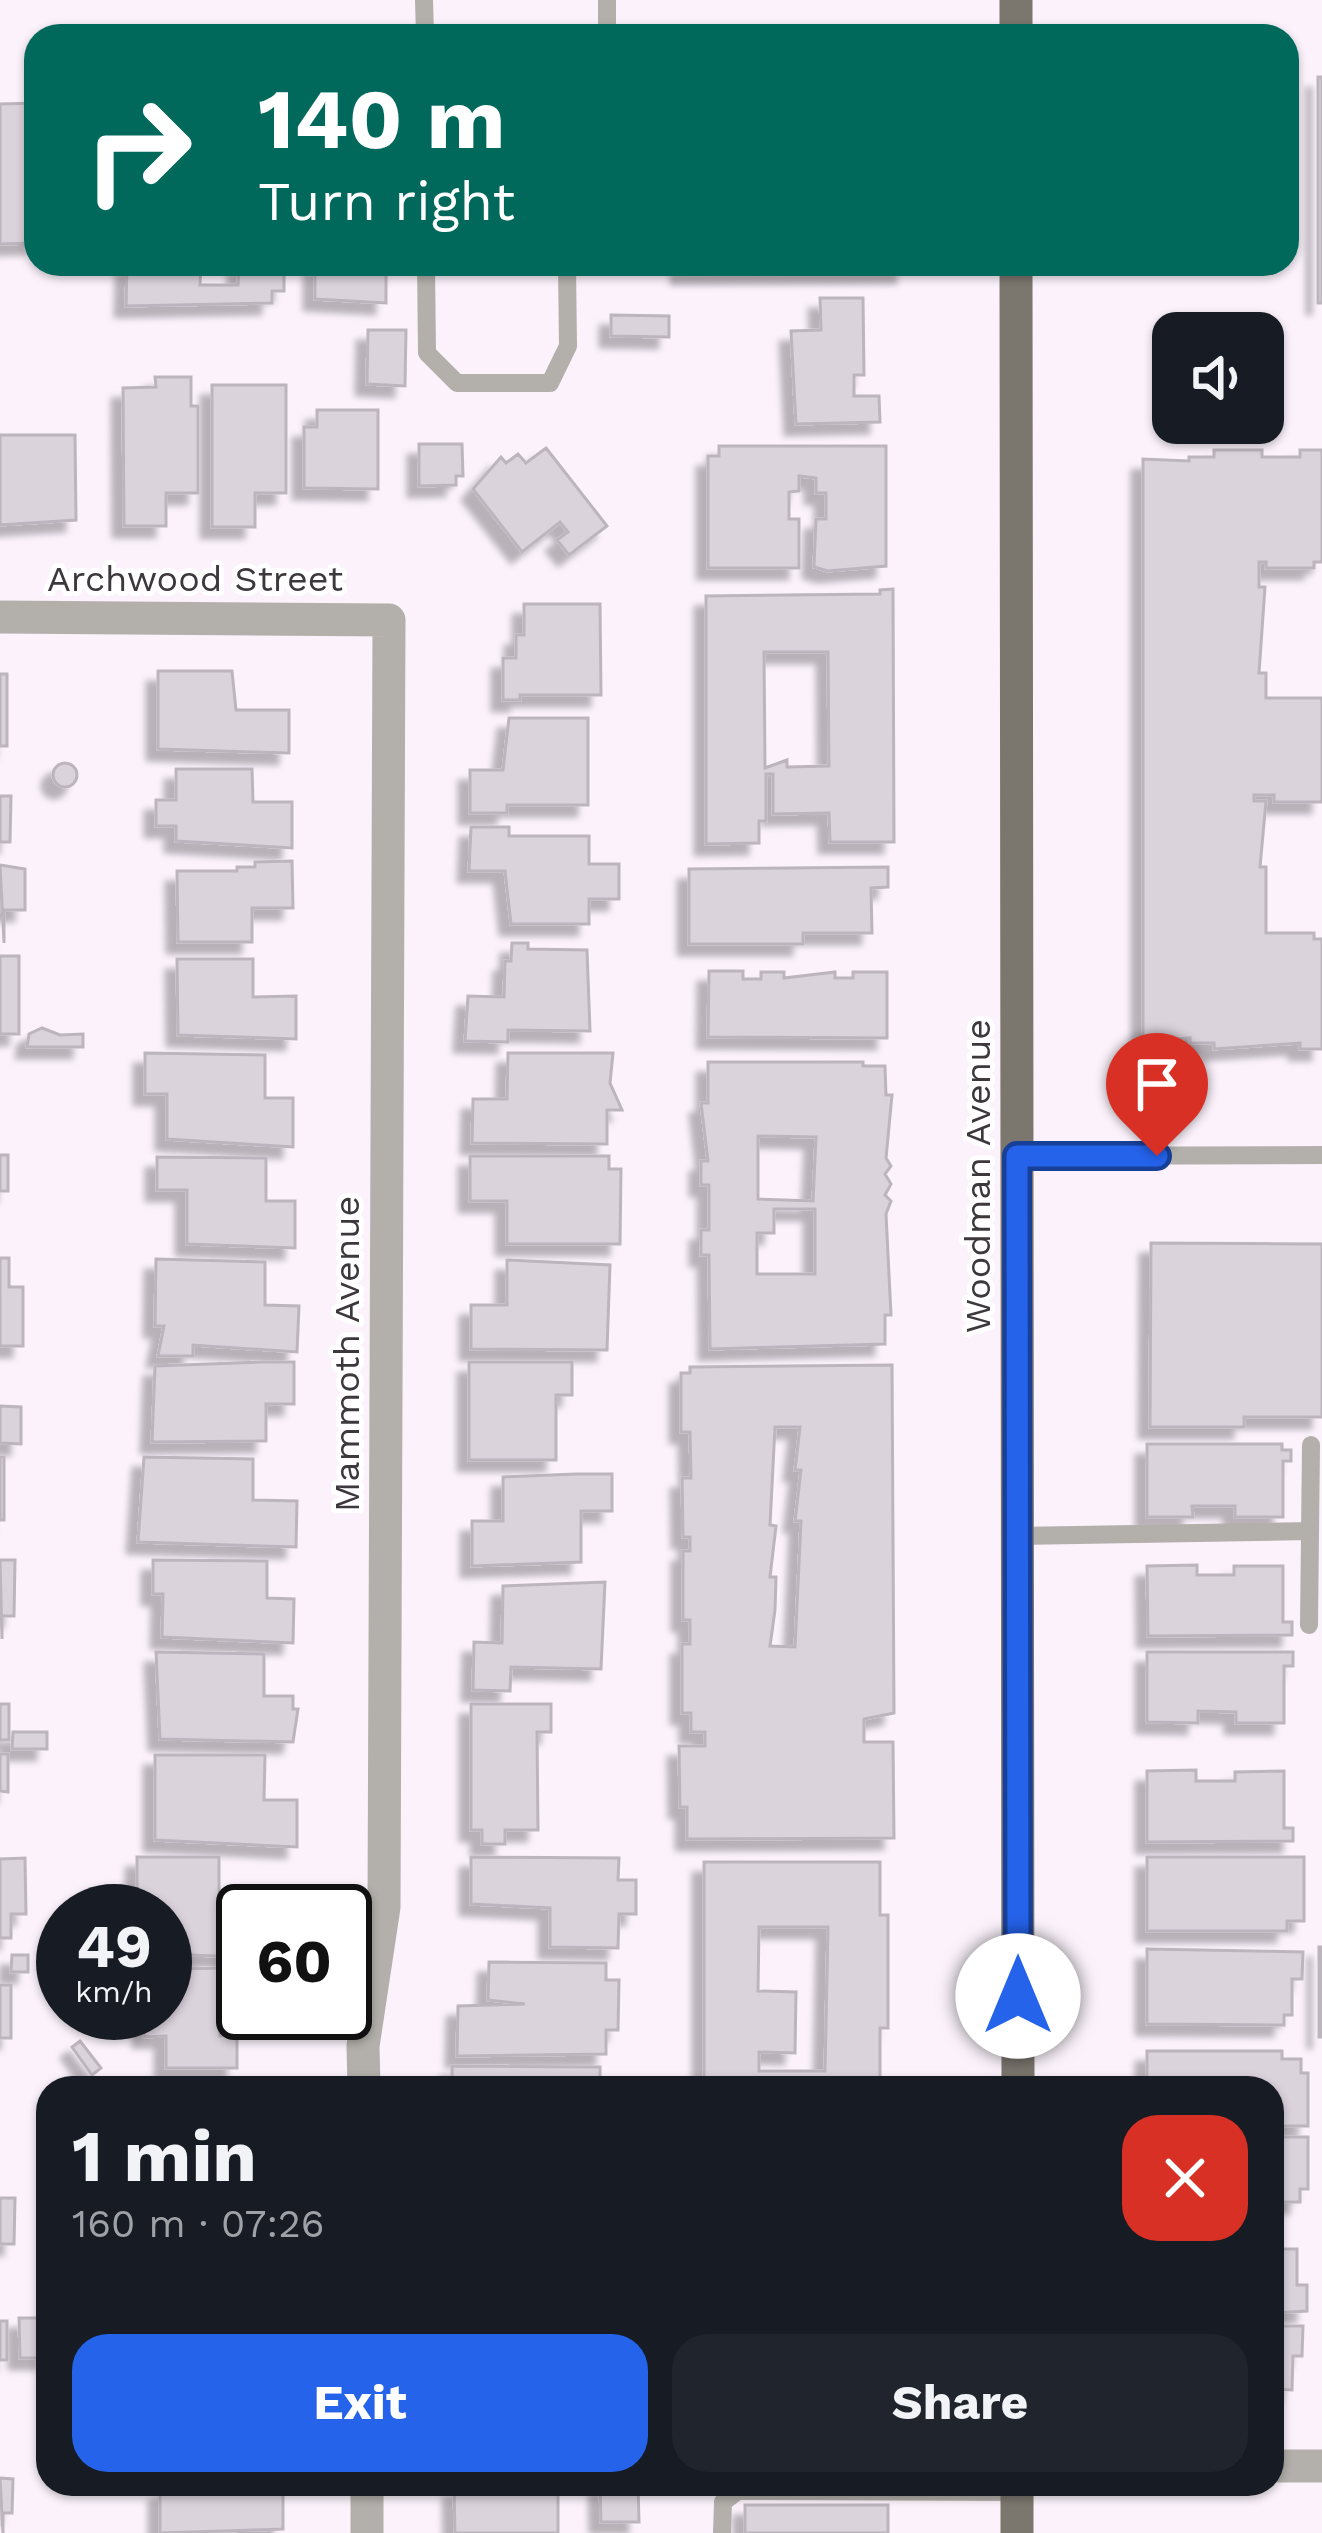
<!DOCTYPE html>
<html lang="en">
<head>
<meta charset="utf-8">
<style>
	:root { --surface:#171b24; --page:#20242c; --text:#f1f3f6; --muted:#9ea1a6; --accent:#2563eb }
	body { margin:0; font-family:"Work Sans",sans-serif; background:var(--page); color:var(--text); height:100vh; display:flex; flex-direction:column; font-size:45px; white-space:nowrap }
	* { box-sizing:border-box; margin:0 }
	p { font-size:39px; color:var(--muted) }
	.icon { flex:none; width:66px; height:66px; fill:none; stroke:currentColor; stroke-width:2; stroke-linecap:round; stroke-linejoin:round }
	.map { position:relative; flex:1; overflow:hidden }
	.details { position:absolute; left:36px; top:2076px; width:1248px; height:420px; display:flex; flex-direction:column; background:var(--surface); border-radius:36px; box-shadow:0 3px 9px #0004 }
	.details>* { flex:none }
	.hud { position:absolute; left:24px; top:24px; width:1275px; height:252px; border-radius:36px; box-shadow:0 3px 9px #0004; background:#00695c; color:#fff; overflow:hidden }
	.tools { position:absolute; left:1152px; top:312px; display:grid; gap:24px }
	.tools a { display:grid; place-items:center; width:132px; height:132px; border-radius:24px; background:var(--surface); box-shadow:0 3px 9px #0004; font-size:60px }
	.speed { position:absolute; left:36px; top:1884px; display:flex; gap:24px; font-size:60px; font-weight:700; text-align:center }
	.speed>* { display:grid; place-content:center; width:156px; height:156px; border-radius:50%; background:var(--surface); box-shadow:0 3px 9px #0004; line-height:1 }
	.speed small { font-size:30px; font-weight:400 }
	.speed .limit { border:6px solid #111; border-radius:18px; background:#fff; color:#111 }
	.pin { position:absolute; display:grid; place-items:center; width:102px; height:102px; color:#fff; margin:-123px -51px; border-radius:50% 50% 50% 0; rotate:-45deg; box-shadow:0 0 12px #0007 }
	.pin .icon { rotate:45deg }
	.me { position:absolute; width:132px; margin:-66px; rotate:0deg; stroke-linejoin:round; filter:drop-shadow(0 0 9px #0008) }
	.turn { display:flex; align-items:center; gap:42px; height:252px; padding:0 36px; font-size:54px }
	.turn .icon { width:156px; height:156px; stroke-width:2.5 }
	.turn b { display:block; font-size:84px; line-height:102px }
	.round { display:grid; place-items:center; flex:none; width:126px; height:126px; border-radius:36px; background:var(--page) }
	.overview { display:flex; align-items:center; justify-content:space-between; height:204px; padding:0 36px }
	h1 { font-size:72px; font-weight:700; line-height:90px }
	.cta { display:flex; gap:24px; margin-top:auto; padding:24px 36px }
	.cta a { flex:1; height:138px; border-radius:36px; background:var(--accent); color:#fff; font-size:48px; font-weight:700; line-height:138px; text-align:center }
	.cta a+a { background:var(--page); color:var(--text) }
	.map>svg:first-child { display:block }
	.building { fill:#dbd3dc; stroke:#bdb5bd; stroke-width:3; fill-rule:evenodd; filter:url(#shadow) }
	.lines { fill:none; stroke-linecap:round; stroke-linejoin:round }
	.service { stroke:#b3b0ab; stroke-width:18 }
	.minor { stroke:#b3b0ab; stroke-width:33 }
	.primary { stroke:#7b766e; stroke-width:33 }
	.route-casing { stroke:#184099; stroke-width:30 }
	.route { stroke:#2563eb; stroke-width:21 }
	.labels { text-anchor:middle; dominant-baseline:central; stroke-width:10; stroke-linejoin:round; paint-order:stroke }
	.street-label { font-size:36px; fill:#3c383c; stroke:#fff }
</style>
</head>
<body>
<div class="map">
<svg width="1322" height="2533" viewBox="0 0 1322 2533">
	<defs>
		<filter id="shadow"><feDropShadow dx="-11" dy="11" stdDeviation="3" flood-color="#0004"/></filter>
	</defs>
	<rect width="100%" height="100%" fill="#fbf2fb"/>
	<!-- building -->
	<path class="building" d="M1318,77H1322V303H1318Z
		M36,103V243L0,244V104Z
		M127,264H201L200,285H238L239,264H284V291H272V303L126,306Z
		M315,264H394V274H386V303L315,299Z
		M682,264H907V272L682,273Z
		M820,298H863L864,375H854V396H879L880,422L796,424L791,331L821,330Z
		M611,315L669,316V337L611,336Z
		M368,330H406L405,386L367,384Z
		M155,377H191V406H198V493H166V526H124L123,388L156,387Z
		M212,385H286V493H255V527H212Z
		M317,410H378V489L304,488V427H317Z
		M0,435H75L76,520L0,525Z
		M419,444H462L463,476H456V485L419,486Z
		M719,446H886V566L828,571L814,567L816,519H826V493H816V478L799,476V491L789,492V519H799V568H708V456H719Z
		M546,448L607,526L569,555L557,540L568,532L560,522L522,552L473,489L501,457L506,463L518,454L526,463Z
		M1214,450H1262V457H1300V450H1322V562H1314V568H1266V562H1259V587H1265L1259,673H1266V698H1322V802H1274V795H1254V801H1266L1260,867H1266V933H1314V939H1322V1049H1300V1043L1214,1049V1043H1190V1038L1143,1042V459L1189,461V457H1214Z
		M893,589L894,842H830L829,813L773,814V774H766V821H759V843L706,844V596L880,594V590ZM764,652H828L829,766L787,767V760L765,768Z
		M524,604H600L601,695H520V700H503V658H516V635H524Z
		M158,671H232L236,710H289V753L158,749Z
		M0,674H7V746H0Z
		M509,718H588V805H507V813H470V770H503Z
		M53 775a12 12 0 1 1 24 0a12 12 0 1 1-24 0Z
		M176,769H252L253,802H292V848L176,841V826H156V800H176Z
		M0,796H11L10,842H0Z
		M471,827H509V836H589V864H619V899H589V924H511L505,871H469Z
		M292,861L293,908H252V942H178L177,871H237V867H255V862Z
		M0,865L25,869V910H4V943Z
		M888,867V887L871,888L872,933H803V944H689V869Z
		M512,943H528V949L587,950L590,1031L508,1030V1042L465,1041L468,996L504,997L505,961H511Z
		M0,956H19V1034H0Z
		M177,959H253V997L296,996V1039L178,1035Z
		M709,971H743V979H761V972H784V978L835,972V978H853V972H887V1038L708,1037Z
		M42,1028L60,1035L83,1034V1047H27L29,1034Z
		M145,1053L265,1055V1098H293V1147L167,1139V1094H145Z
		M508,1053H613L610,1083L622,1110H607V1144L472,1143L473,1099H507Z
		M708,1062H863V1066H885L886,1095H892L886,1158L891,1166L885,1174L891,1184L885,1195L891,1201L886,1214L891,1315H885V1344L710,1349L709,1255H701V1230H709V1185H701V1161H708L701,1103H708ZM758,1136L816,1137L813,1201L758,1199ZM774,1209H815V1274H757V1233H774Z
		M0,1155H8V1191H0Z
		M470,1156H609V1169H621L620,1244H507V1201H470Z
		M157,1157L266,1158V1201H295V1248L187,1244V1190H157Z
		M1151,1243L1322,1244V1417H1244V1427H1150Z
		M0,1258H9V1287H23V1346H0Z
		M156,1259L265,1262V1305L299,1306L297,1352L193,1345V1356H158L164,1326H155Z
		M507,1260L610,1265L607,1350L471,1349V1305H507Z
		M263,1362H294V1404H266V1441L152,1442L155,1366Z
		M469,1362H572V1395H556V1460H469Z
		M892,1365L894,1713L864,1719V1742H893L894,1838L687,1839V1807H680L679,1746H705V1732H691V1713H682V1644H690V1620H683V1551H690V1537H683L682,1478H691L690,1432H681V1373H690V1367ZM775,1427H800L795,1470H801L795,1521H801L795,1647L770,1646L775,1610L776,1577H770L776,1526L770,1525Z
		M0,1406L21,1407V1444L0,1443Z
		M1147,1444H1282V1450H1291V1461H1283V1517H1235V1506H1192L1193,1517H1147Z
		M0,1457H4V1520H0Z
		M144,1457L253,1459V1500L297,1501L296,1547L138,1542Z
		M576,1474H612V1511H581V1562L472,1566V1521H503V1477Z
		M0,1560H15L14,1616H2V1639Z
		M153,1560L267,1561V1598L294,1599L293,1643L162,1637L163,1594H153Z
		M1197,1565V1575H1234V1566H1283V1622H1292V1635L1148,1636L1147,1566Z
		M605,1582L601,1669L511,1667L510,1691L473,1690L474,1642L502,1643L503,1586Z
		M156,1652L264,1654V1696H293V1709H298L293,1742L160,1739Z
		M1147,1652H1293V1666H1284V1723H1236V1712L1198,1711V1723L1147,1722Z
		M0,1704H9V1740H0Z
		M471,1704H551V1732H537L538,1830H505V1844H482V1830H471Z
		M13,1732H47V1749H12Z
		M0,1754H8V1792L0,1791Z
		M155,1755H265L264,1800H297V1847L155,1840Z
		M1196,1770V1781H1235V1772L1284,1771V1828H1293V1841L1147,1842V1771Z
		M137,1857H219V1908H259L243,1911V1957L165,1954V1911L137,1909Z
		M471,1857L619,1858L618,1880H636V1914H619L618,1948L550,1947V1908L471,1904Z
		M1147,1857H1304V1921H1287V1931H1147Z
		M25,1858L26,1914H11V1938H0V1859Z
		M704,1862H880V1915H888V2028H880V2088H704ZM759,1927H828L825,2071H759V2052L795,2053L796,1992L758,1991Z
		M1319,1947H1322V2037H1319Z
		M1147,1949L1303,1952L1302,1979H1292V2015H1284V2025L1147,2024Z
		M12,1955H28V1972H11Z
		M489,1962L606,1963V1980H619L618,2030H606V2054L457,2056L458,2006L525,2004L488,2000Z
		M231,1968H243V2013L248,2015H220V2036L237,2035V2068H166V2036L144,2037V2013H165V1969Z
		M0,1985H11V2038H0Z
		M80,2041L101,2068L92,2075L72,2047Z
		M1147,2051H1282V2059H1301V2073H1308V2126H1272V2088H1147Z
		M452,2066L600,2067V2088H452Z
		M129,2082L208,2083V2088H129Z
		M1272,2137H1308V2189H1300V2202H1281V2210H1272Z
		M0,2198H15L14,2244H0Z
		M1272,2240H1280V2249H1297V2285H1307V2311L1272,2313Z
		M19,2318H48V2358H20Z
		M0,2321H7V2360H0Z
		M1272,2326H1303L1302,2356H1293L1292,2390L1272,2389Z
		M0,2478L13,2479L12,2513H3V2533Z
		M600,2484H638L639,2522H601Z
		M175,2487H283V2529L160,2533V2490Z
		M454,2487L558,2488V2533H455Z
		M745,2505H888V2533H745Z"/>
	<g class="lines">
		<!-- service -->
		<path class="service" d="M424,0L425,36
			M607,0V36
			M426,264L427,353L457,383H550L568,346L567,264
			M1017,1156L1322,1155
			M1017,1536L1310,1531
			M1309,1625L1311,1445
			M722,2533L723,2502L738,2491L1017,2492"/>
		<!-- minor -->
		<path class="minor" d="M0,617L389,620L384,1907L363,2046L364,2088
			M1272,2466H1322
			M367,2484V2533"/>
		<!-- primary -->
		<path class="primary" d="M1016,36V0
			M1016,264L1018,2088
			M1017,2484V2533"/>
	</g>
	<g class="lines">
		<defs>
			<path id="route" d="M1018,1996L1017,1156H1157"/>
		</defs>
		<!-- route casing -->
		<use href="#route" class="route-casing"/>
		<!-- route -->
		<use href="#route" class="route"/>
	</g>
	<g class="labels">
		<!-- street labels -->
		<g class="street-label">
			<text x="195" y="579">Archwood Street</text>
			<text transform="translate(978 1176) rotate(-90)">Woodman Avenue</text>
			<text transform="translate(347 1354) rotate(-90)">Mammoth Avenue</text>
		</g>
	</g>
</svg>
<div class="tools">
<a><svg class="icon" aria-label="sound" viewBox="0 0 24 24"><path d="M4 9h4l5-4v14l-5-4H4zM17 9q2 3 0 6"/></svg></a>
</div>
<div class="speed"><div>49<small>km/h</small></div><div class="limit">60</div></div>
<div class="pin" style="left:1157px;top:1156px;background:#d93025"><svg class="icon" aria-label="arrive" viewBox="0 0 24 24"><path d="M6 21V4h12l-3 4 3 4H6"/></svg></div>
<svg class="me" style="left:1018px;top:1996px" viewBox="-20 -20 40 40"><circle r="19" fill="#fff"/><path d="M0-13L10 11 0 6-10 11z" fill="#2563eb"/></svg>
<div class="hud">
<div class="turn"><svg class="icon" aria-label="right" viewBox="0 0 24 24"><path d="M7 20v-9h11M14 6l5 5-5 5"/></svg><div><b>140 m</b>Turn right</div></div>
</div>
<section class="details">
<div class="overview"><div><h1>1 min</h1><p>160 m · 07:26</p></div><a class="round" style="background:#d93025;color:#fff"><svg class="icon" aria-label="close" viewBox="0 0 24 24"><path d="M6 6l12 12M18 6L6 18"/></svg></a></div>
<div class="cta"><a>Exit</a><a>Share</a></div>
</section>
</div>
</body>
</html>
